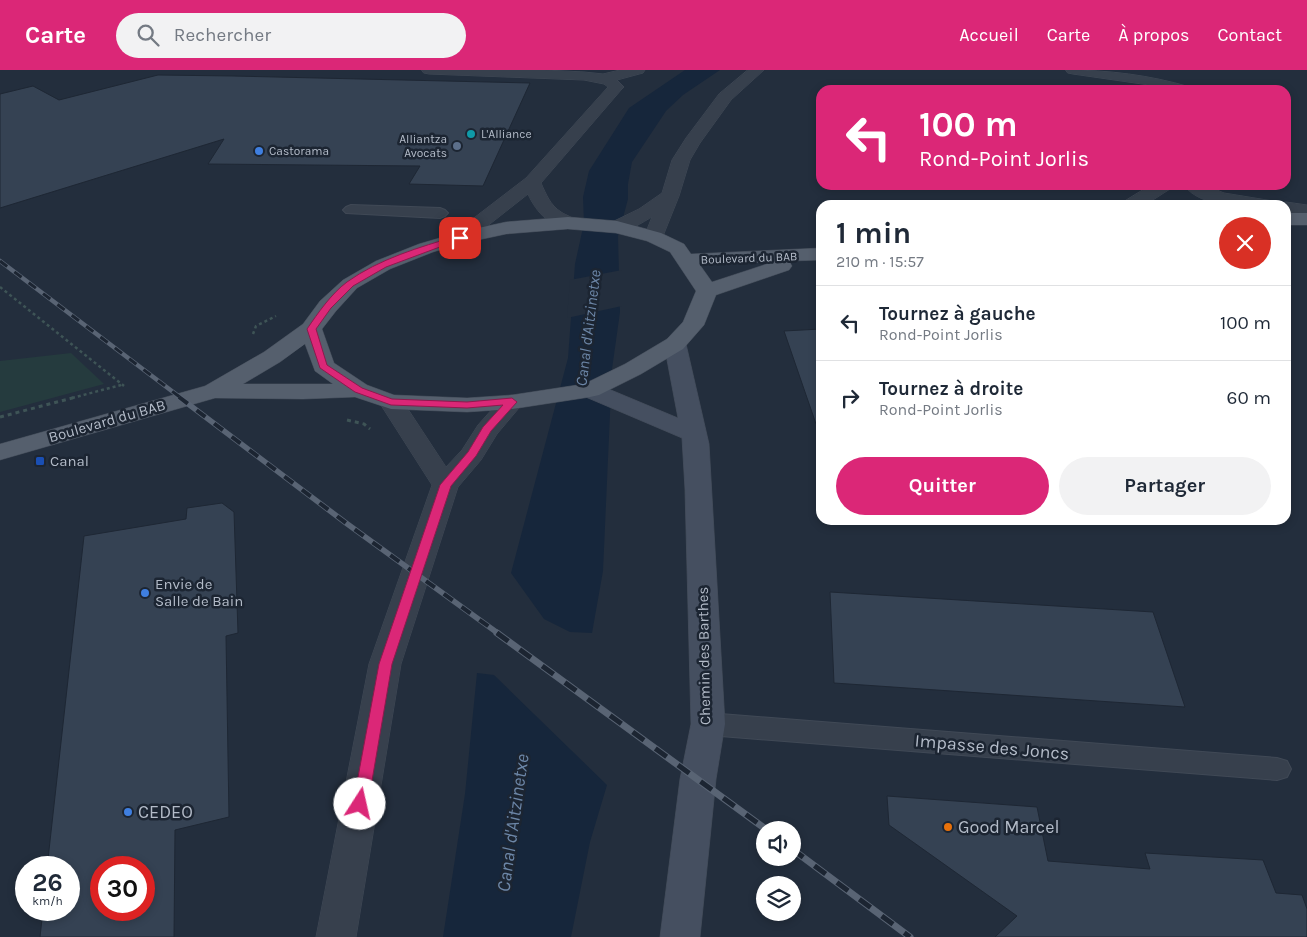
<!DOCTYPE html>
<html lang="fr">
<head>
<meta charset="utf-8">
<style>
	:root { --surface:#fff; --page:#f2f2f3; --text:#1f2937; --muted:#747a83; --line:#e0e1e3; --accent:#db2777 }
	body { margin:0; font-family:Karla,sans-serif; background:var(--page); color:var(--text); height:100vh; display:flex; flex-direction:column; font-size:19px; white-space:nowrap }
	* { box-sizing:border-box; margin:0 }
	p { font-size:16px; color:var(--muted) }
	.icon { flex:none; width:28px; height:28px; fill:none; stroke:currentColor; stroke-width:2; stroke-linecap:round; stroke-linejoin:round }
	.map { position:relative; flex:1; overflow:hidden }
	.panel { position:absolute; left:816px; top:130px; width:475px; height:325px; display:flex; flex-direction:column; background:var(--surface); border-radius:15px; box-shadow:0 2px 8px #0003 }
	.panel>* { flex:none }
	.banner { position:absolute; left:816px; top:15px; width:475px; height:105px; border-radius:15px; box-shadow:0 2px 8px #0003; background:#db2777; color:#fff; overflow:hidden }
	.controls { position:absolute; left:756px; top:751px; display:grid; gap:10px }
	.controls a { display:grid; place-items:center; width:45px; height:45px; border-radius:50%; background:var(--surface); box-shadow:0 2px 8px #0003; font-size:25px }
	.speed { position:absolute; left:15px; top:786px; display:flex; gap:10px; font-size:25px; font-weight:700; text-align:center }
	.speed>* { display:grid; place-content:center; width:65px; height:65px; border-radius:50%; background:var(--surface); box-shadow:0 2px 8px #0003; line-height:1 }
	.speed small { font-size:12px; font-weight:400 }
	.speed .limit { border:8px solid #d22; background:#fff; color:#111 }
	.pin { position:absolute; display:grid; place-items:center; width:42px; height:42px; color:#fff; margin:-21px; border-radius:10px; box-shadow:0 2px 8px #0006 }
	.me { position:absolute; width:55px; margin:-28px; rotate:10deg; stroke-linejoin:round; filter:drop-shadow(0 0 4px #0008) }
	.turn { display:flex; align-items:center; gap:18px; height:105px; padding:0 20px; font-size:22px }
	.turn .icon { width:65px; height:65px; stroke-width:2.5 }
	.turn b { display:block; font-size:35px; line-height:42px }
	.round { display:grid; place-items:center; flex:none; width:52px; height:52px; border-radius:26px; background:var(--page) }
	.overview { display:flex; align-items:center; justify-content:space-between; height:85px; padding:0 20px }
	h1 { font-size:30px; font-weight:700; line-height:38px }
	.action { display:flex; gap:10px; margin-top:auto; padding:10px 20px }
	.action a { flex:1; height:58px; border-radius:30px; background:var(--accent); color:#fff; font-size:20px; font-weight:700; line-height:58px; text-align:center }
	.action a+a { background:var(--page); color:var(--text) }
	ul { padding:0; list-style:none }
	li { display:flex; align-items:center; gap:15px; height:75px; padding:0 20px; border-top:1px solid var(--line) }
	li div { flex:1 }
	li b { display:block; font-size:19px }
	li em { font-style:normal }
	header { display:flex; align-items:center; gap:30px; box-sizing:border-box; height:70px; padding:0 25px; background:var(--accent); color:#fff }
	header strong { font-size:24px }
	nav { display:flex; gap:28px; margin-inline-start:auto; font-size:18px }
	.search { width:350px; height:45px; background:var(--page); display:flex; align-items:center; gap:12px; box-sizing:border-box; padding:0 18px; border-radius:28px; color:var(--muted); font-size:19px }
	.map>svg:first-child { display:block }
	.green { fill:#253b3e }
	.water { fill:#16263b }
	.pier { fill:#232e3d }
	.building { fill:#354253; stroke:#1e2734; fill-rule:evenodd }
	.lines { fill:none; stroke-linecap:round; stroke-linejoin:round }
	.lane-casing { stroke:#404956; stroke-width:2 }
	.street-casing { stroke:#404956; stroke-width:1 }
	.secondary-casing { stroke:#404956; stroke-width:1 }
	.primary-casing { stroke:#404956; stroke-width:1 }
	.path-far1 { stroke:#3e5456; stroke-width:2.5; stroke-dasharray:3 3; stroke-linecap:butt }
	.path { stroke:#3e5456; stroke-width:3; stroke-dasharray:4 4; stroke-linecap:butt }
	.lane { fill:#37404d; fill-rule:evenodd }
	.street { fill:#37404d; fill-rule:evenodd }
	.secondary { fill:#454f60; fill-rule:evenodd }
	.primary { fill:#555f6d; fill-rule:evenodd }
	.rail-far2-casing { stroke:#596474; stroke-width:4.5 }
	.rail-far1-casing { stroke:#596474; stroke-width:5.5 }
	.rail-casing { stroke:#596474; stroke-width:7 }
	.rail-far2 { stroke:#1c2532; stroke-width:3; stroke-dasharray:9; stroke-linecap:butt }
	.rail-far1 { stroke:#1c2532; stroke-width:4; stroke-dasharray:11; stroke-linecap:butt }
	.rail { stroke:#1c2532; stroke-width:5; stroke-dasharray:14; stroke-linecap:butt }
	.route { fill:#db2777; stroke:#8e194d }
	.culture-dot { fill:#0f9aa8; stroke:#1c2532; stroke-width:2 }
	.service-dot { fill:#5c6f8a; stroke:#1c2532; stroke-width:2 }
	.shop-dot { fill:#3f7fe0; stroke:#1c2532; stroke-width:2 }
	.transit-dot { fill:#1a4fb4; stroke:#1c2532; stroke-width:2 }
	.food-dot { fill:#e8710a; stroke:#1c2532; stroke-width:2 }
	.labels { text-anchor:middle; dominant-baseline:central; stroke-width:5; stroke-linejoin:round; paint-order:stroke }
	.far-poi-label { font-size:12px; fill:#b3bbc8; stroke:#1c2532; text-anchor:start }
	.far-street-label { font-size:12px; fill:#b3bbc8; stroke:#1c2532 }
	.street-label { font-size:15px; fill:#b3bbc8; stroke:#1c2532 }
	.poi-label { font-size:15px; fill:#b3bbc8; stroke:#1c2532; text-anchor:start }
	.water-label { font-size:16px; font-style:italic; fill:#6c86a7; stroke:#1c2532 }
	.near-street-label { font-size:18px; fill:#b3bbc8; stroke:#1c2532 }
	.near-poi-label { font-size:18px; fill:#b3bbc8; stroke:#1c2532; text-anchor:start }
	.near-water-label { font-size:19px; font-style:italic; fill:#6c86a7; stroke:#1c2532 }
</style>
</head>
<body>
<header>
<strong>Carte</strong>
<div class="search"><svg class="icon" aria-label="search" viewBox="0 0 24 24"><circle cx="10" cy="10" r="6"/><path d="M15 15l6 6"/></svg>Rechercher</div>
<nav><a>Accueil</a><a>Carte</a><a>À propos</a><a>Contact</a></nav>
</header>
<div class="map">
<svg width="1307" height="867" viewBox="0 0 1307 867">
	<rect width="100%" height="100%" fill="#232e3d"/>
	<!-- green -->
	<path class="green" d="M71,283L104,314L0,342V291Z"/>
	<!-- water -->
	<path class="water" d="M685,0H720L683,25L666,41L632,92L628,114V129L618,166L620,242L612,299L603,501L592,563L570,562L544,549L511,503L568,288L575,194L584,153L583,127L589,101L629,38Z
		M477,603L494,605L607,715L590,772L571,867H443L465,724Z"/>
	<!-- pier -->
	<path class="pier" d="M622,200V236L567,248L570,210Z"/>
	<!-- building -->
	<path class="building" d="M158,5L233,6L530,13L483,116L409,114L420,96L208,94L224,69L0,138V24L33,16L59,30Z
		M821,259V353L816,354L784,261Z
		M222,433L234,442L238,563L226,566L229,747L175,760L174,867H40L43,840H69V798H47L84,466L186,449L187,438ZM101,798H144V840H101Z
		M830,522L1153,542L1185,637L834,613Z
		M887,726L1037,737L1048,791L1150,799L1145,783L1263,790L1276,823L1302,825L1307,839V867H995L1017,846L889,755Z"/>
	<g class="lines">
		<defs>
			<path id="lane" d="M351,135L440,138L445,140L448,143L445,146L440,148L346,143L343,140L346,137Z
				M708,643L1277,688L1287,691L1291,699L1287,707L1277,710L708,665L698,661L694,654L698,647Z"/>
			<path id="street" d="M422,0H545L584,2L603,4L620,0H645L643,3L617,10L624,17L621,20L541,113C546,124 550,135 561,142C567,146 574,147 578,153L575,157C553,162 536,142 528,124L467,172L460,174L453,172L450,168L453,164L526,108L608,17L604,14L584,10L429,4L424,3Z
				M748,0H764L731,30L700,73L690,90L679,126L661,171L654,173L647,171L644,167L652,147C639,154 625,165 610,161L607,157L610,153L639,139L662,123L672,90L686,68L719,24Z
				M1066,0C1109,0 1149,5 1190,17L1193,20H1168L1156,16L1073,4L1068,3Z
				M1151,115H1173L1170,119L1145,135H1123L1125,131Z
				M1184,115H1205L1224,123L1273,131L1275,135C1249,135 1201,140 1184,115Z
				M1286,132L1307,135V147L1286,144V135H1279Z
				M391,325L400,327L446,397L462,380L478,355L503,327L512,325L521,327L524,332L497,364L481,390L458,417L401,594L356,867H316L369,594L432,415L379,332L382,327Z"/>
			<path id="secondary" d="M675,267L683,269L686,274L709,374L725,654L716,709L700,867H660L680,709L691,654L685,419L682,368L581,325L578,320L581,315L590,313L599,315L678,348L664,274L667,269Z"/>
			<path id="primary" d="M1286,143H1307V155H1286Z
				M568,147L617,151L661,163L684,174L691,184L821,178V190L789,191L792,196L789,200L716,225L704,255L683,279L641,304L599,325L590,327L512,339L467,342L391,339L355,327L303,329L215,328L0,390V374L205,316L264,282L303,254L320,231L343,210L376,191L419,174L460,162L506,152ZM568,159L616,163L647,171L670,182L696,221L683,252L667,269L625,294L584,314L512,325L467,328L394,325L367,315L334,293L322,259L336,241L357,218L390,199L433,182L464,173L506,164ZM773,192L712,212L700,195ZM305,274L315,301L333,314H243L280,292Z"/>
		</defs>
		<!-- lane casing -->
		<use href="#lane" class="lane-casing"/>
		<!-- street casing -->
		<use href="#street" class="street-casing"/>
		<!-- secondary casing -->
		<use href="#secondary" class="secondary-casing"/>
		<!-- primary casing -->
		<use href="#primary" class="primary-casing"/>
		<!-- path-far1 -->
		<path class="path-far1" d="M0,217L124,316
			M253,264L256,256L276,246
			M72,328L121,315"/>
		<!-- path -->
		<path class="path" d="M0,347L76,327
			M347,350L364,354L370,359"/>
		<!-- lane -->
		<use href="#lane" class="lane"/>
		<!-- street -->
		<use href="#street" class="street"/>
		<!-- secondary -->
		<use href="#secondary" class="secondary"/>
		<!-- primary -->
		<use href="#primary" class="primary"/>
		<defs>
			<path id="rail-far2" d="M0,191L181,328"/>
			<path id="rail-far1" d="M179,327L346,453L499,564"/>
			<path id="rail" d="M497,563L767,760
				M792,779L910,867"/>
		</defs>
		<!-- rail-far2 casing -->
		<use href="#rail-far2" class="rail-far2-casing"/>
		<!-- rail-far1 casing -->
		<use href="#rail-far1" class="rail-far1-casing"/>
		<!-- rail casing -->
		<use href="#rail" class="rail-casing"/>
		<!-- rail-far2 -->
		<use href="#rail-far2" class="rail-far2"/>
		<!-- rail-far1 -->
		<use href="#rail-far1" class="rail-far1"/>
		<!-- rail -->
		<use href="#rail" class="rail"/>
	</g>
	<!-- route -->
	<path class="route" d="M457,166L464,168L386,197L353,216L331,238L316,259L327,295L362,318L392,329L467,332L512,328L517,332L491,361L476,386L451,416L392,594L368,734L366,739L360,740L355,739L353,734L379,594L440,415L468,382L483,357L503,335L467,338L391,335L355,322L320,298L307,259C318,243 331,224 347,212C379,189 420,177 457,166Z"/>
	<!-- markers -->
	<circle class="culture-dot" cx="471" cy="64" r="5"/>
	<circle class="service-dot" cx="457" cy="76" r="5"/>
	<g class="shop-dot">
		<circle cx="259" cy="81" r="5"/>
		<circle cx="145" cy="523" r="5"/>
		<circle cx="128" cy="742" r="5"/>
	</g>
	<rect class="transit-dot" x="35" y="386" width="10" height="10" rx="2.5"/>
	<circle class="food-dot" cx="948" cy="757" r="5"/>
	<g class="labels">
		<!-- far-poi labels -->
		<g class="far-poi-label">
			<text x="481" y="64">L'Alliance</text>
			<text x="447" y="69" text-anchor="end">Alliantza<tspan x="447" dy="14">Avocats</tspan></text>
			<text x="269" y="81">Castorama</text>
		</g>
		<!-- far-street labels -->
		<g class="far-street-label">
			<text transform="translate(749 188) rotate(-2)">Boulevard du BAB</text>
		</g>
		<!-- street labels -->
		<g class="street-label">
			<text transform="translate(107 351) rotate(-16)">Boulevard du BAB</text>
			<text transform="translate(704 586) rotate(-91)">Chemin des Barthes</text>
		</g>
		<!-- poi labels -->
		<g class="poi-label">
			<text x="50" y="391">Canal</text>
			<text x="155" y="514">Envie de<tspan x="155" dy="17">Salle de Bain</tspan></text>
		</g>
		<!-- water labels -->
		<g class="water-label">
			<text transform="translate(588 258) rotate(-83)">Canal d'Aitzinetxe</text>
		</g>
		<!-- near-street labels -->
		<g class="near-street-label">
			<text transform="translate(992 677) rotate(5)">Impasse des Joncs</text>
		</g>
		<!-- near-poi labels -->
		<g class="near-poi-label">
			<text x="138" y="742">CEDEO</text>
			<text x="958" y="757">Good Marcel</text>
		</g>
		<!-- near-water labels -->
		<g class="near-water-label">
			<text transform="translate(513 753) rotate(-82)">Canal d'Aitzinetxe</text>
		</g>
	</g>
</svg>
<div class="controls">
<a><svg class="icon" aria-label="sound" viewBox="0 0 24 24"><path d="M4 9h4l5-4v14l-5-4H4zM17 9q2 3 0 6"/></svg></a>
<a><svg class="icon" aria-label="layers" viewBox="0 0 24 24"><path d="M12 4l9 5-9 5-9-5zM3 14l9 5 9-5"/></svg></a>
</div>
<div class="speed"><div>26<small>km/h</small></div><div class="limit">30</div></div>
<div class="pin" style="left:460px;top:168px;background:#d93025"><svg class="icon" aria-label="arrive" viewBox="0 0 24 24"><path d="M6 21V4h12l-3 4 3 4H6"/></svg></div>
<svg class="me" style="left:360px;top:734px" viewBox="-20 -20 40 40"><circle r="19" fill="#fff"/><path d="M0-13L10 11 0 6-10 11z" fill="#db2777"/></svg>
<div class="banner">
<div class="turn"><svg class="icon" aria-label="left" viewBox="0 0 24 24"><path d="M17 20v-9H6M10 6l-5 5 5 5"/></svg><div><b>100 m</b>Rond-Point Jorlis</div></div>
</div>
<section class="panel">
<div class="overview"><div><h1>1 min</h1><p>210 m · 15:57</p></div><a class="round" style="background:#d93025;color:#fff"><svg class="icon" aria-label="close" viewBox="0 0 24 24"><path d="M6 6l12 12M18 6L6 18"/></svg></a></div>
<ul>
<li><svg class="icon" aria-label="left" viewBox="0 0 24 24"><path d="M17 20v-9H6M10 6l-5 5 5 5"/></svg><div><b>Tournez à gauche</b><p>Rond-Point Jorlis</p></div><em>100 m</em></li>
<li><svg class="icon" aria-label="right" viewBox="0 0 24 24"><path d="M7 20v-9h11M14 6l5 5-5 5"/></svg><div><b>Tournez à droite</b><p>Rond-Point Jorlis</p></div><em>60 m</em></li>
</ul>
<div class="action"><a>Quitter</a><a>Partager</a></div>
</section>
</div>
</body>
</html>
